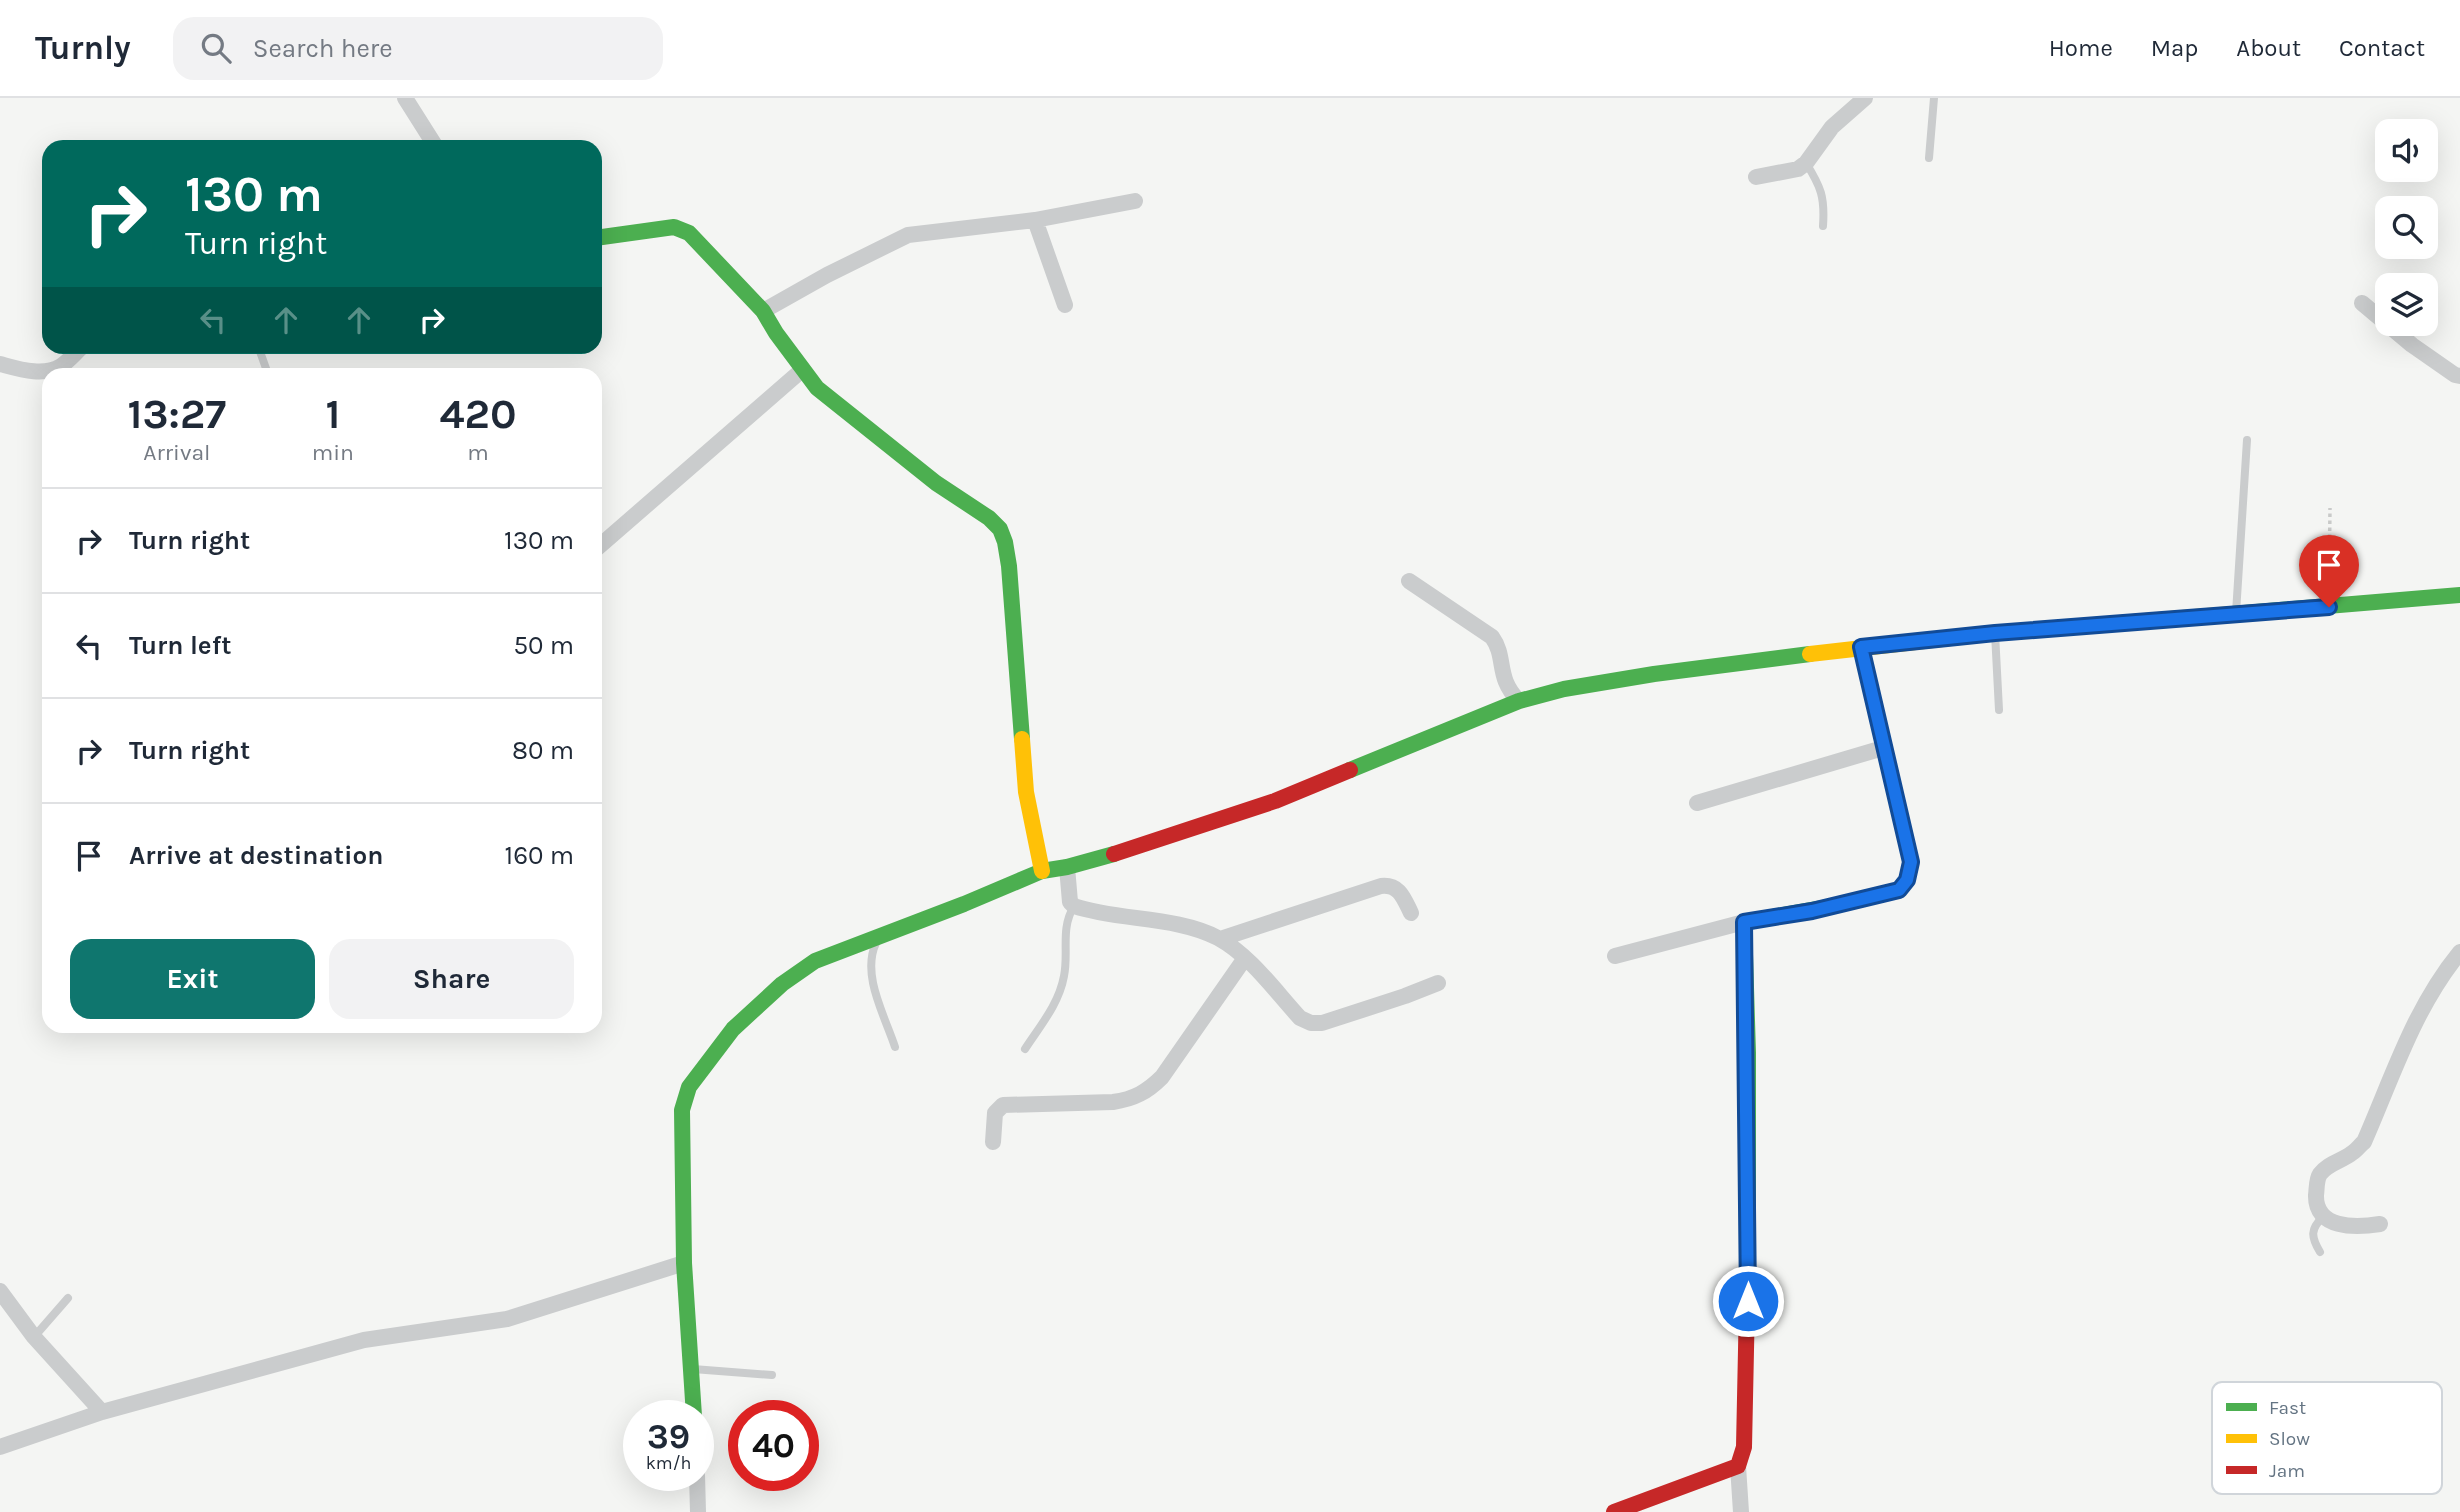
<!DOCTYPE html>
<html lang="en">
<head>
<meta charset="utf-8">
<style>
	:root { --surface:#fff; --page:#f2f2f3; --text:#1f2937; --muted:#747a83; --line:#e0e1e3; --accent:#0f766e }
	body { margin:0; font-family:Karla,sans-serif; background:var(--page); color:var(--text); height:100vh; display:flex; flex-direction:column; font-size:26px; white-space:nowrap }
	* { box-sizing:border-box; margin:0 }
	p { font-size:23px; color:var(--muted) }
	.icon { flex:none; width:38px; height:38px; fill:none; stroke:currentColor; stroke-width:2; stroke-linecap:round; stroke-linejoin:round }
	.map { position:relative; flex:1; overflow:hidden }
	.panel { position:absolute; left:42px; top:270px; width:560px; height:665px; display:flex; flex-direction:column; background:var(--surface); border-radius:21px; box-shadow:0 7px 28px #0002 }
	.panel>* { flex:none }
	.top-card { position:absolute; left:42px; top:42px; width:560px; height:214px; border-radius:21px; box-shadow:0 7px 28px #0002; background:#00695c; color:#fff; overflow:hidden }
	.controls { position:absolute; left:2375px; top:21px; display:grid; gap:14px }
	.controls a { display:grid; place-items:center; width:63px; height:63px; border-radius:14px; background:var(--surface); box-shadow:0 7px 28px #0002; font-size:35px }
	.speed { position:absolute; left:623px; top:1302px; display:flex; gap:14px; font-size:35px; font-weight:700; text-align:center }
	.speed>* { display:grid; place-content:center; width:91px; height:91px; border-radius:50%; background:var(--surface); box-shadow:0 7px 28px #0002; line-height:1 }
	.speed small { font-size:18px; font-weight:400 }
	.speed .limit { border:10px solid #d22; background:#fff; color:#111 }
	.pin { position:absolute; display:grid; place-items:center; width:60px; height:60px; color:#fff; margin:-72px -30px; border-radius:50% 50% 50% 0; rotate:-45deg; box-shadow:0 0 7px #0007 }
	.pin .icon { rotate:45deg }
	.me { position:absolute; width:77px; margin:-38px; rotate:0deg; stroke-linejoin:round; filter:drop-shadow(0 0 5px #0008) }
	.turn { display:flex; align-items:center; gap:24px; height:147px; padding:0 28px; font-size:32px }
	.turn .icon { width:91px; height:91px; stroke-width:2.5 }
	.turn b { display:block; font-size:49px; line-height:60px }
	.lanes { display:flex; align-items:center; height:66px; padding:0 28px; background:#0003; justify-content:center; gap:35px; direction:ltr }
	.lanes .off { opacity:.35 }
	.eta { display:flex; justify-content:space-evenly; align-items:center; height:119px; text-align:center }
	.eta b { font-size:42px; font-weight:700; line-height:49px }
	.cta { display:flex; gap:14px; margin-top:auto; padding:14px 28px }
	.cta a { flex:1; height:80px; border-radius:21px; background:var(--accent); color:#fff; font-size:28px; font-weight:700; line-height:80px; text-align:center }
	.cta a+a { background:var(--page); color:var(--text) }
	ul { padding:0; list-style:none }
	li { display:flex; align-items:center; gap:21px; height:105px; padding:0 28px; border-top:2px solid var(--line) }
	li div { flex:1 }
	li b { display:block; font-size:26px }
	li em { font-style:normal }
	header { display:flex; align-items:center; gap:42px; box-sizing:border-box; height:98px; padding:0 35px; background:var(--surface); border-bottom:2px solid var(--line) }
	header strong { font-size:33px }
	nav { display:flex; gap:38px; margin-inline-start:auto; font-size:24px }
	.search { width:490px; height:63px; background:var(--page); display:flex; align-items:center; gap:18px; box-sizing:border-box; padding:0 24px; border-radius:21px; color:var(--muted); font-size:26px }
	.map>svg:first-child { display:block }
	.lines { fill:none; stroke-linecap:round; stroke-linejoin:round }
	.path { stroke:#c9cac9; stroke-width:3.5; stroke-dasharray:3.5 3.5; stroke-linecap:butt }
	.lane { stroke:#cacccd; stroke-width:8 }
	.street { stroke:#cacccd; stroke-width:16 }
	.fast { stroke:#4caf50; stroke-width:16 }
	.slow { stroke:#ffc107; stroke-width:16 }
	.jam { stroke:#c62828; stroke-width:16 }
	.route-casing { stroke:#114b97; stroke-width:18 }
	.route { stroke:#1a73e8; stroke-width:12 }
	.key { fill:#fff; stroke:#d0d5da; stroke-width:2 }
	.key-label { font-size:19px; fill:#647483 }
</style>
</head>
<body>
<header>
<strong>Turnly</strong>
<div class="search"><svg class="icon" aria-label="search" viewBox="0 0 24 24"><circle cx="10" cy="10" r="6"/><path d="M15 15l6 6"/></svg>Search here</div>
<nav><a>Home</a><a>Map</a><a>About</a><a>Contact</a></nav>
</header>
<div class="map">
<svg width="2460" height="1414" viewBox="0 0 2460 1414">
	<rect width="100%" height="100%" fill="#f4f5f3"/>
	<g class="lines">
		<!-- path -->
		<path class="path" d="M2329,489L2330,410"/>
		<!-- lane -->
		<path class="lane" d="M1929,60L1934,0
			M1806,65C1821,89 1825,99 1823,128
			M258,248L268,276
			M2236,515L2247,342
			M1995,535L1999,612
			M876,845C861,877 885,918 895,949
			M1025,951C1040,928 1059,906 1064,878C1069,854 1060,831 1074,808
			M2320,1154C2311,1139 2310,1131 2323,1119
			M34,1239L68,1200
			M693,1271L772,1277"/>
		<!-- street -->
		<path class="street" d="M405,0L436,49
			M1756,79L1798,71L1806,65L1832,29L1865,0
			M1035,122L1135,103
			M2362,205L2412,247L2455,277L2460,278
			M763,213L827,177L908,137L1035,122L1065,207
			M0,266C19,271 43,279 61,268C69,263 76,254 83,248
			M595,452L802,272
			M1409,483L1492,539C1507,560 1495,579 1519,603
			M1697,705L1883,650
			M1067,769L1070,804L1074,808C1119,823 1176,818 1218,840C1251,858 1275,893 1300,920L1311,925H1322L1405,898L1438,885
			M1220,841L1381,788C1400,786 1404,801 1411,815
			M1615,858L1744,824
			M993,1044L995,1015L1003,1007L1113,1004C1134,1001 1147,994 1162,979L1245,860
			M2380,1126C2355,1130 2315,1131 2316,1097C2317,1091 2316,1082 2320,1076C2328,1065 2342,1063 2352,1055C2357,1052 2360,1047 2364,1044C2393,978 2414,910 2460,854
			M0,1193L34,1239L102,1314
			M0,1349L102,1314L364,1242L507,1221L684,1165
			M1738,1368L1741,1414
			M697,1377L698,1414"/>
		<!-- fast -->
		<path class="fast" d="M595,140L674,129L689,135L763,213L776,235L817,290L936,385L989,420L1000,431L1005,444L1009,468L1022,641
			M2232,516L2460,497
			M1350,672L1519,603L1564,591L1654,576L1810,556
			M1748,1155V955L1744,824L1833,808
			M694,1318L684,1165L682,1012L689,989L733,931L782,886L815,863L964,806L1042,773L1067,769L1114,756"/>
		<!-- slow -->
		<path class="slow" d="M1810,556L1995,535L2232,516
			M1022,641L1026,694L1042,773"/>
		<!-- jam -->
		<path class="jam" d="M1114,756L1275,703L1350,672
			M1833,808L1899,792L1907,782L1911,764L1861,549
			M1614,1414L1738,1368L1744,1349L1748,1155"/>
	</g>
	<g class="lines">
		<defs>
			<path id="route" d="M1748,1203L1744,824L1812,813L1899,792L1907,782L1911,764L1861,549L1995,535L2329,509"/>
		</defs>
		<!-- route casing -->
		<use href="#route" class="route-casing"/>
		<!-- route -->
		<use href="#route" class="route"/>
	</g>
	<!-- legend -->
	<rect x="2212" y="1284" width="230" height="112" rx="10" class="key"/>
	<rect x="2226" y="1305" width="31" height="8" fill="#4caf50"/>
	<rect x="2226" y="1336" width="31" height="9" fill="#ffc107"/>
	<rect x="2226" y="1368" width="31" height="8" fill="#c62828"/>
	<g class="key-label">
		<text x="2269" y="1316">Fast</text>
		<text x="2269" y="1347">Slow</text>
		<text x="2269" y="1379">Jam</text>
	</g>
</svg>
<div class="controls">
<a><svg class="icon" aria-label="sound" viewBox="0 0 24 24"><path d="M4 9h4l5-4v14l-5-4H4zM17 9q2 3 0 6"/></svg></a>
<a><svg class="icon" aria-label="search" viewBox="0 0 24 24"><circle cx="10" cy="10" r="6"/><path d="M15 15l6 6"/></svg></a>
<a><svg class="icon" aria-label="layers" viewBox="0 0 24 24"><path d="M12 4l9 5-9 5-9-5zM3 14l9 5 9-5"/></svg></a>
</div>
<div class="speed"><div>39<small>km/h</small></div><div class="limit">40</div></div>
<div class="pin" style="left:2329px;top:509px;background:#d93025"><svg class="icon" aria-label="arrive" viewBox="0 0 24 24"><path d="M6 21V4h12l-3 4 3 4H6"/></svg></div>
<svg class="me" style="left:1748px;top:1203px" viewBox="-20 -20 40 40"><circle r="17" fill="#1a73e8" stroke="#fff" stroke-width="3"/><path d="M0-11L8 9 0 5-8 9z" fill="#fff"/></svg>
<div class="top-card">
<div class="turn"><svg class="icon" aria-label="right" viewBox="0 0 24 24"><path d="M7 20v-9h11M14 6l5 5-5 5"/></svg><div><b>130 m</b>Turn right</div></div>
<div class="lanes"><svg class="icon off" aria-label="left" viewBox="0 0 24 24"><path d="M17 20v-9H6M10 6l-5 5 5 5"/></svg><svg class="icon off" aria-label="ahead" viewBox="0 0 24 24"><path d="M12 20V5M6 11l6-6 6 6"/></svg><svg class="icon off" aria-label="ahead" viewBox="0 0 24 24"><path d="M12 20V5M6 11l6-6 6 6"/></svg><svg class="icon" aria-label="right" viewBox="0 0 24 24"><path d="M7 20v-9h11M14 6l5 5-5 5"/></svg></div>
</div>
<section class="panel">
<div class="eta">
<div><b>13:27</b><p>Arrival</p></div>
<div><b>1</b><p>min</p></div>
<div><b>420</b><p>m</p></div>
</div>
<ul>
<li><svg class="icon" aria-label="right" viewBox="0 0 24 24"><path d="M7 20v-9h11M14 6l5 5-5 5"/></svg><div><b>Turn right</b></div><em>130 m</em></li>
<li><svg class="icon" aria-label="left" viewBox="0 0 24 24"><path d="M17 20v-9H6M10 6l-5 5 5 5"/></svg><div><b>Turn left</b></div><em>50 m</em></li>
<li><svg class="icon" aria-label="right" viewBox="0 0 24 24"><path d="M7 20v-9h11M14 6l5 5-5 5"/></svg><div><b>Turn right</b></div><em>80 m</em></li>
<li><svg class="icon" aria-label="arrive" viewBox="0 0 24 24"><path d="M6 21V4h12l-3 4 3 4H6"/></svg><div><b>Arrive at destination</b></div><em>160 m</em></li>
</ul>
<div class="cta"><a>Exit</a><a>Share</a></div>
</section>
</div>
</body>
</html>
